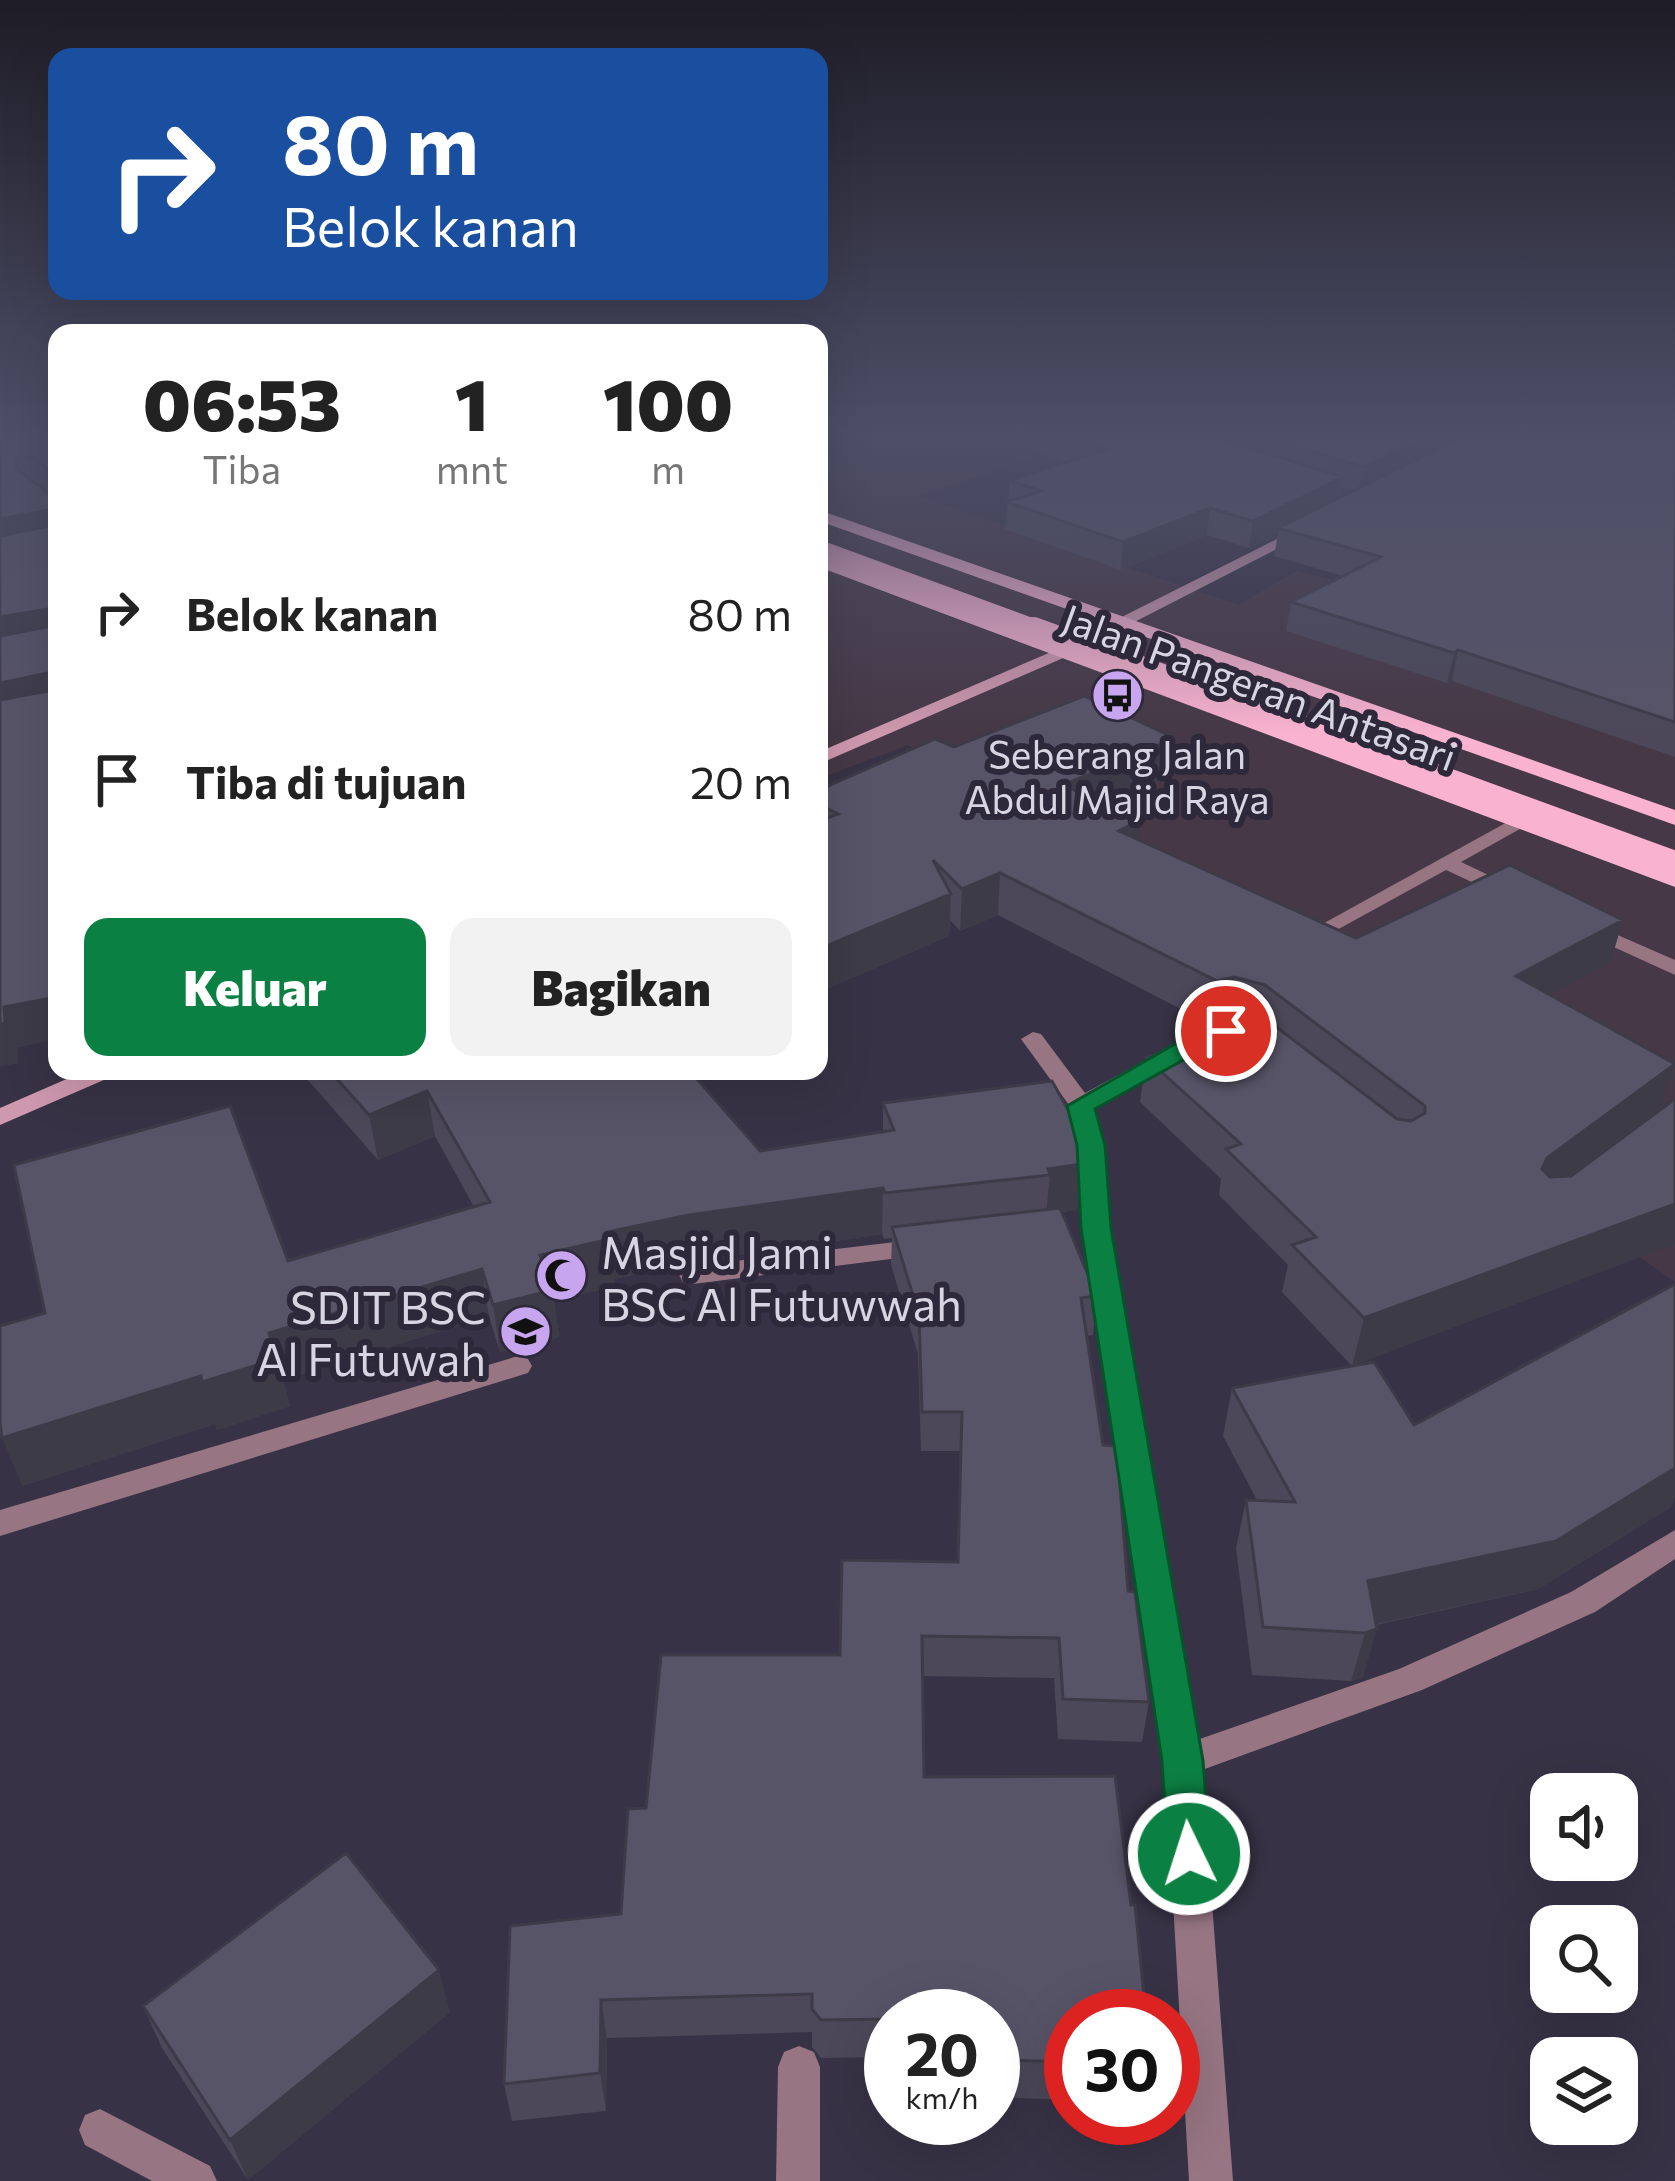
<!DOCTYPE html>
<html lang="id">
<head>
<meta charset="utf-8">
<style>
	:root { --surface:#fff; --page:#f2f2f2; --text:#222; --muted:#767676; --accent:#0b8043 }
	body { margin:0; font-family:Commissioner,sans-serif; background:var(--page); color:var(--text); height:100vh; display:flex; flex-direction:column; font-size:45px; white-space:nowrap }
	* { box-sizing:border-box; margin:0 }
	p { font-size:39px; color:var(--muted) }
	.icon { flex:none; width:66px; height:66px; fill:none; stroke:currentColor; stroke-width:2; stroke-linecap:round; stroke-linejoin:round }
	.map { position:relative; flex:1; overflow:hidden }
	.drawer { position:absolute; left:48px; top:324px; width:780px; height:756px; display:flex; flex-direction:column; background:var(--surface); border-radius:24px; box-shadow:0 12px 48px #0002 }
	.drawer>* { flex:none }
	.top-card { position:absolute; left:48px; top:48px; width:780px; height:252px; border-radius:24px; box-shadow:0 12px 48px #0002; background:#1a4fa0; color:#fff; overflow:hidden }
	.controls { position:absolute; left:1530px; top:1773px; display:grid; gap:24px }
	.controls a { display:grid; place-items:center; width:108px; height:108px; border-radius:24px; background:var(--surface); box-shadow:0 12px 48px #0002; font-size:60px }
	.speed { position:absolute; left:864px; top:1989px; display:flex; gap:24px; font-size:60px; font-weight:700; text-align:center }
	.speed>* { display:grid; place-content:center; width:156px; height:156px; border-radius:50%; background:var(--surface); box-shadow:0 12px 48px #0002; line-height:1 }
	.speed small { font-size:30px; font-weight:400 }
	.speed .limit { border:18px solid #d22; background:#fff; color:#111 }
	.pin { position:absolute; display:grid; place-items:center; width:102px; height:102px; color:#fff; margin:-51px; border:6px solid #fff; border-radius:50%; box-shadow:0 3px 12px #0007 }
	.me { position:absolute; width:132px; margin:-66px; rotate:356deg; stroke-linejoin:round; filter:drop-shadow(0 0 9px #0008) }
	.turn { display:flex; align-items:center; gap:42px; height:252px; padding:0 36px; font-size:54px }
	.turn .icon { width:156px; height:156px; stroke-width:2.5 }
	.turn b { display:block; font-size:84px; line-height:102px }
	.eta { display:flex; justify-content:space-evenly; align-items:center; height:204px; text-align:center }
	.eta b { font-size:72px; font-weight:800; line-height:84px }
	.action { display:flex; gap:24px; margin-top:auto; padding:24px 36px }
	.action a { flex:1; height:138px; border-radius:24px; background:var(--accent); color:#fff; font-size:48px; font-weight:800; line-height:138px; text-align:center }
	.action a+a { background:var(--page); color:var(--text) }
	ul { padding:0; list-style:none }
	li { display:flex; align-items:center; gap:36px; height:168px; padding:0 36px }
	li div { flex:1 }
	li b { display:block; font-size:45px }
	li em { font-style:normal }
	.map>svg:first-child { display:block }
	.commercial { fill:#463846 }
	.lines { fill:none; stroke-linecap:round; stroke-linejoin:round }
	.street { fill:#977583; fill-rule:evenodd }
	.secondary { fill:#ce98ae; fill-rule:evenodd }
	.primary { fill:#f9b3d0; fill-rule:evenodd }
	.primary-bridge-far1 { stroke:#f9b3d0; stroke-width:18 }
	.primary-bridge { stroke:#f9b3d0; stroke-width:22 }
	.wall { fill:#4c4859; fill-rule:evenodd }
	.shaded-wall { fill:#3e3b49 }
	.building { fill:#585468; stroke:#3e3b49; stroke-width:3; fill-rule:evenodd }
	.route { fill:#0b8043; stroke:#07532c; stroke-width:3 }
	.labels { text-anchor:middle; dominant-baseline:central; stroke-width:12; stroke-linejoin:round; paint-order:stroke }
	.far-street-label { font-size:39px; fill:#d7d5e1; stroke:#2d283a }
	.far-poi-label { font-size:39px; fill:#d7d5e1; stroke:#2d283a }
	.poi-label { font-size:45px; fill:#d7d5e1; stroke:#2d283a; text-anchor:start }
</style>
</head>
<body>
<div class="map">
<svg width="1675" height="2181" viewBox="0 0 1675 2181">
	<rect width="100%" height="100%" fill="#373245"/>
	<!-- commercial -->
	<path class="commercial" d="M819,430H968L1040,454L919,496L1238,605L1296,571L1553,632L1675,670V1282L1529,1179L1202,904L908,745L819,779Z"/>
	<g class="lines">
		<!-- street -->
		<path class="street" d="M1520,815L1527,817V825L1461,862L1516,888L1519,892L1516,896H1502L1446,870L1335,931H1321L1317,927Z
			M1590,923L1675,960V975L1583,933L1579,929Z
			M1226,1025L1263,1039L1267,1044L1255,1051L1224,1039L1213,1042L1094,1108L1103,1145L1109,1228L1197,1740L1399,1669L1571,1592L1675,1530V1559L1595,1612L1422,1690L1202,1770L1233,2181H1189L1165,1761L1083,1228L1079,1145L1069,1105L1021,1039L1033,1032L1041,1034L1085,1093L1197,1032Z
			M921,1239L930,1242L934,1248L930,1254L693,1284L683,1282L679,1275L683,1268L693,1266Z
			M518,1356L528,1359L532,1366L528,1373L0,1536V1510Z
			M799,2046L814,2052L820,2067V2181H776L778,2067L784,2052Z
			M100,2109L210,2166L217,2181H152L85,2145L79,2130L85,2115Z"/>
		<!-- secondary -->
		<path class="secondary" d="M1303,526L1310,530L1308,533L1070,655L819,764V752L1058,649Z
			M85,1071H117L113,1076L0,1125V1108Z"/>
		<!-- primary -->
		<path class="primary" d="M819,510L1675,810V825L819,521Z
			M819,556L1675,870V887L819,567Z"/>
		<!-- primary-bridge-far1 -->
		<path class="primary-bridge-far1" d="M819,549L1042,631"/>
		<!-- primary-bridge -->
		<path class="primary-bridge" d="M1034,628L1675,862"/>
	</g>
	<!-- wall -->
	<path class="wall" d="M0,430H57V1039L18,1047V1063L0,1066Z
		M976,430H1473V432L1675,430V757L1452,681L1447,683L1286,631L1291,602L1343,576L1274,556L1278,534L1249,548L1207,535L1121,570L1005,529L1010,481L1068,462ZM1341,488L1352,491L1339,498Z
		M954,747L1171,777L1106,805L1138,840L1356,938L1623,920L1610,963L1550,994L1661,1107L1569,1177L1352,1366L1282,1292L1288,1265L1219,1195L1221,1179L1140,1102L1146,1058L1246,1025L1227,1021L1210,1024L998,915L960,931L950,920L949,936L826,989V1008L819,1011V790Z
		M300,1071H690L760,1151L883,1132V1103L1082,1164L1077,1210L1062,1212L1097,1296L1093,1335L1087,1336L1103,1445L1149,1702L1142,1742L1058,1739L1054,1678L922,1676L924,1777L1071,2016V2100L993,2097V2016H891V2057L821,2058L812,2047V2032L607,2038L606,2111L512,2121L504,2084L621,1914L646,1808L957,1562L960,1451H921L918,1354L891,1265L892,1238L884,1239L882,1234L692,1262L614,1279L615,1286L554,1301L559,1337L500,1352L489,1316L283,1380L290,1406L217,1430L215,1424L22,1486L288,1261L474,1207L435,1136L378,1160Z
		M1232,1388L1414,1425L1671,1507L1538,1589L1376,1625L1363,1677L1351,1681L1252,1675L1236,1548L1246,1500H1257L1223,1436Z
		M143,2006L450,2012L248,2180L162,2048Z"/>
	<!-- shaded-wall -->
	<path class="shaded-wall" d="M1441,430H1473L1472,436L1358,493L1363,467Z
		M1343,477L1339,503L1278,528V534L1249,548L1253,521Z
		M1210,508L1207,535L1121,570L1123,542Z
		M48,510L56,540L0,550V519Z
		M47,609L56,641L0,651V617Z
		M1458,650L1452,681L1447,683L1454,653Z
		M47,673L56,707L0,718V683Z
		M1175,738L1171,777L1059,825L1063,785Z
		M1140,820L1136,861L1119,831Z
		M1000,873L998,915L960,931L962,889Z
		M951,894L949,936L826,989V1008L819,1011V949Z
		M1623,920L1610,963L1504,1019L1516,976Z
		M1234,977L1227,1021L1210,1024L1217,981Z
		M57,997V1039L18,1047V1063L0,1066V1024L4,1007Z
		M1675,1064L1661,1107L1533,1203L1547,1158Z
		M427,1091L435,1136L378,1160L369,1115Z
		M1082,1164L1077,1210L1046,1214L1050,1175L1048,1169Z
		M883,1188L882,1234L692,1262L614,1279L615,1286L554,1301L559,1337L500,1352L493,1305L540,1255L608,1232L689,1215Z
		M1675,1204V1244L1352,1366L1364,1318Z
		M482,1269L489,1316L283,1380L290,1406L217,1430L215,1424L22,1486L2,1438L269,1333Z
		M1675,1468V1497L1671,1507L1538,1589L1354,1629L1368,1581Z
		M1377,1629L1363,1677L1351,1681L1365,1633Z
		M439,1970L450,2012L248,2180L230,2140Z
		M601,2000L607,2038L606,2111L600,2073Z"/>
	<!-- building -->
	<path class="building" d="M0,430H57V997L4,1007L5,1023L0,1024V700L48,691L52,677L47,673L0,683V636L52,626L53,613L47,609L0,617V536L53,525L54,514L48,510L0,519ZM16,457H33L53,474V491L47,492L17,469Z
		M1050,430H1192L1343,477L1253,521L1210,508L1123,542L1007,502L1041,491L1010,481L1107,449Z
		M1241,430H1441L1363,467Z
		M1477,430H1675V722L1458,650L1454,653L1291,602L1381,557L1278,528Z
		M1084,696L1175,738L1063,785L1140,820L1119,831L1356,938L1510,865L1623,920L1516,976L1675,1064L1547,1158L1542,1169L1550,1177L1571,1176L1675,1099V1204L1364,1318L1292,1245L1316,1237L1226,1149L1241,1144L1146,1058L1266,1019L1397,1119L1411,1121L1425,1113V1106L1265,985L1234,977L1217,981L1000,873L962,889L933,860L951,894L819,949V821L838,814L819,804V790L935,739L954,747Z
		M330,1071H690L760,1151L894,1130L883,1103L1052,1081L1081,1133L1082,1164L1048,1169L1050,1175L885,1193L883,1188L689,1215L608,1232L610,1239L540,1255L553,1290L493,1305L482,1269L269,1333L277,1359L202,1382L201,1376L2,1438L0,1423V1326L45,1313L14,1165L230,1106L288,1261L490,1202L427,1091L369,1115Z
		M1060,1208L1097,1296L1081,1298L1103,1445L1117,1446L1128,1591L1135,1592L1149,1702L1063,1699L1059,1638L922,1636L924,1777L1115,1776L1131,1905H1135L1146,2016H1071V2062L993,2060V2016H891V2019L821,2020L812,2009V1994L601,2000L600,2073L504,2084L510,1926L621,1914L628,1809L646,1808L661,1655H840L842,1560L958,1562L962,1412H922L919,1315L892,1227Z
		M1675,1284V1468L1556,1541L1368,1581L1377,1629L1365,1633L1263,1627L1246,1500L1295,1502L1232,1388L1374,1362L1414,1425Z
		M346,1853L439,1970L230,2140L143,2006Z"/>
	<!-- sky -->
	<linearGradient id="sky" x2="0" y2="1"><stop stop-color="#1e1c26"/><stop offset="0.59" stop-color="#4d4f68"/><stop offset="1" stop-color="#4d4f68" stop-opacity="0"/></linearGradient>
	<rect width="1675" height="735" fill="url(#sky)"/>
	<!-- route -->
	<path class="route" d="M1226,1024L1235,1026L1239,1031L1235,1037L1214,1043L1095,1109L1105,1145L1111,1228L1203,1761L1210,1854L1204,1868L1189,1874L1174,1868L1168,1854L1162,1761L1081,1228L1077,1145L1067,1106L1196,1032Z"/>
	<!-- icons -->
	<defs>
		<symbol id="bus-disc" viewBox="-11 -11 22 22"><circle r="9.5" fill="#c8a6ef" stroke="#2d283a"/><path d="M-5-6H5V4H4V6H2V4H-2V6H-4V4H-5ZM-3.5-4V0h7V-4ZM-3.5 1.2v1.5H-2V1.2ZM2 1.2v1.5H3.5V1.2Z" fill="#111"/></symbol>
		<symbol id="mosque-disc" viewBox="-11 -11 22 22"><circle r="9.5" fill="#c8a6ef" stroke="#2d283a"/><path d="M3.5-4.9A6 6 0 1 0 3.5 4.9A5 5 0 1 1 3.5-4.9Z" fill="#111"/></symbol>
		<symbol id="school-disc" viewBox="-11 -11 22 22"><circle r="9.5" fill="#c8a6ef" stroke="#2d283a"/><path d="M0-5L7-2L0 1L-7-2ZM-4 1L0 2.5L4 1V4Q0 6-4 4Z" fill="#111"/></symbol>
	</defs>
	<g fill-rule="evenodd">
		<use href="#bus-disc" x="1088" y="666" width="59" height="59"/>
		<use href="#mosque-disc" x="532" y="1246" width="59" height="59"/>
		<use href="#school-disc" x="496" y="1302" width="59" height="59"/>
	</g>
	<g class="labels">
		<!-- far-street labels -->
		<g class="far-street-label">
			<text transform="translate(1260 686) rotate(20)">Jalan Pangeran Antasari</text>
		</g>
		<!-- far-poi labels -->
		<g class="far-poi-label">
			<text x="1117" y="753">Seberang Jalan<tspan x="1117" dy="45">Abdul Majid Raya</tspan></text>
		</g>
		<!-- poi labels -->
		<g class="poi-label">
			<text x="601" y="1250">Masjid Jami<tspan x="601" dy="52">BSC Al Futuwwah</tspan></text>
			<text x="486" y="1305" text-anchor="end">SDIT BSC<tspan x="486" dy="52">Al Futuwah</tspan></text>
		</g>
	</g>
</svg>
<div class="controls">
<a><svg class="icon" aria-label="sound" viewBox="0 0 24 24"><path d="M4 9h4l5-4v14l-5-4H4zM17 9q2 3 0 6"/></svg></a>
<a><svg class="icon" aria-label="search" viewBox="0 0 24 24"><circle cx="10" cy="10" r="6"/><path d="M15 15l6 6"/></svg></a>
<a><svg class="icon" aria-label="layers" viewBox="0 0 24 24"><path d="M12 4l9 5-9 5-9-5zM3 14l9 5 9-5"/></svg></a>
</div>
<div class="speed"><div>20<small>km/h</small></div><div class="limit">30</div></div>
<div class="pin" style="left:1226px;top:1031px;background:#d93025"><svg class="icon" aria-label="arrive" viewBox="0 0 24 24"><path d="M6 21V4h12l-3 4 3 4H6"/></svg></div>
<svg class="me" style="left:1189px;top:1854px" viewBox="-20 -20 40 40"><circle r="17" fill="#0b8043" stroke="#fff" stroke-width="3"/><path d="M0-11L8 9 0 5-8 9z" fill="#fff"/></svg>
<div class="top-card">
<div class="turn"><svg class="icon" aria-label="right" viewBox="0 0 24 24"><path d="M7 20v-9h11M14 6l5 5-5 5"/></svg><div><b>80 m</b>Belok kanan</div></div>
</div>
<section class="drawer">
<div class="eta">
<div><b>06:53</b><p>Tiba</p></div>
<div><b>1</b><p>mnt</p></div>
<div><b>100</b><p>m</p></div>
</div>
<ul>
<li><svg class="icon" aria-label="right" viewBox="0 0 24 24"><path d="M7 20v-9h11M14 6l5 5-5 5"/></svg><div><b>Belok kanan</b></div><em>80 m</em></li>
<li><svg class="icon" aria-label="arrive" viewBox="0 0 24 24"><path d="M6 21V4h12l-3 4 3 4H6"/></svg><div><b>Tiba di tujuan</b></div><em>20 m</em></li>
</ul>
<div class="action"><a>Keluar</a><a>Bagikan</a></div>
</section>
</div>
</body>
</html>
